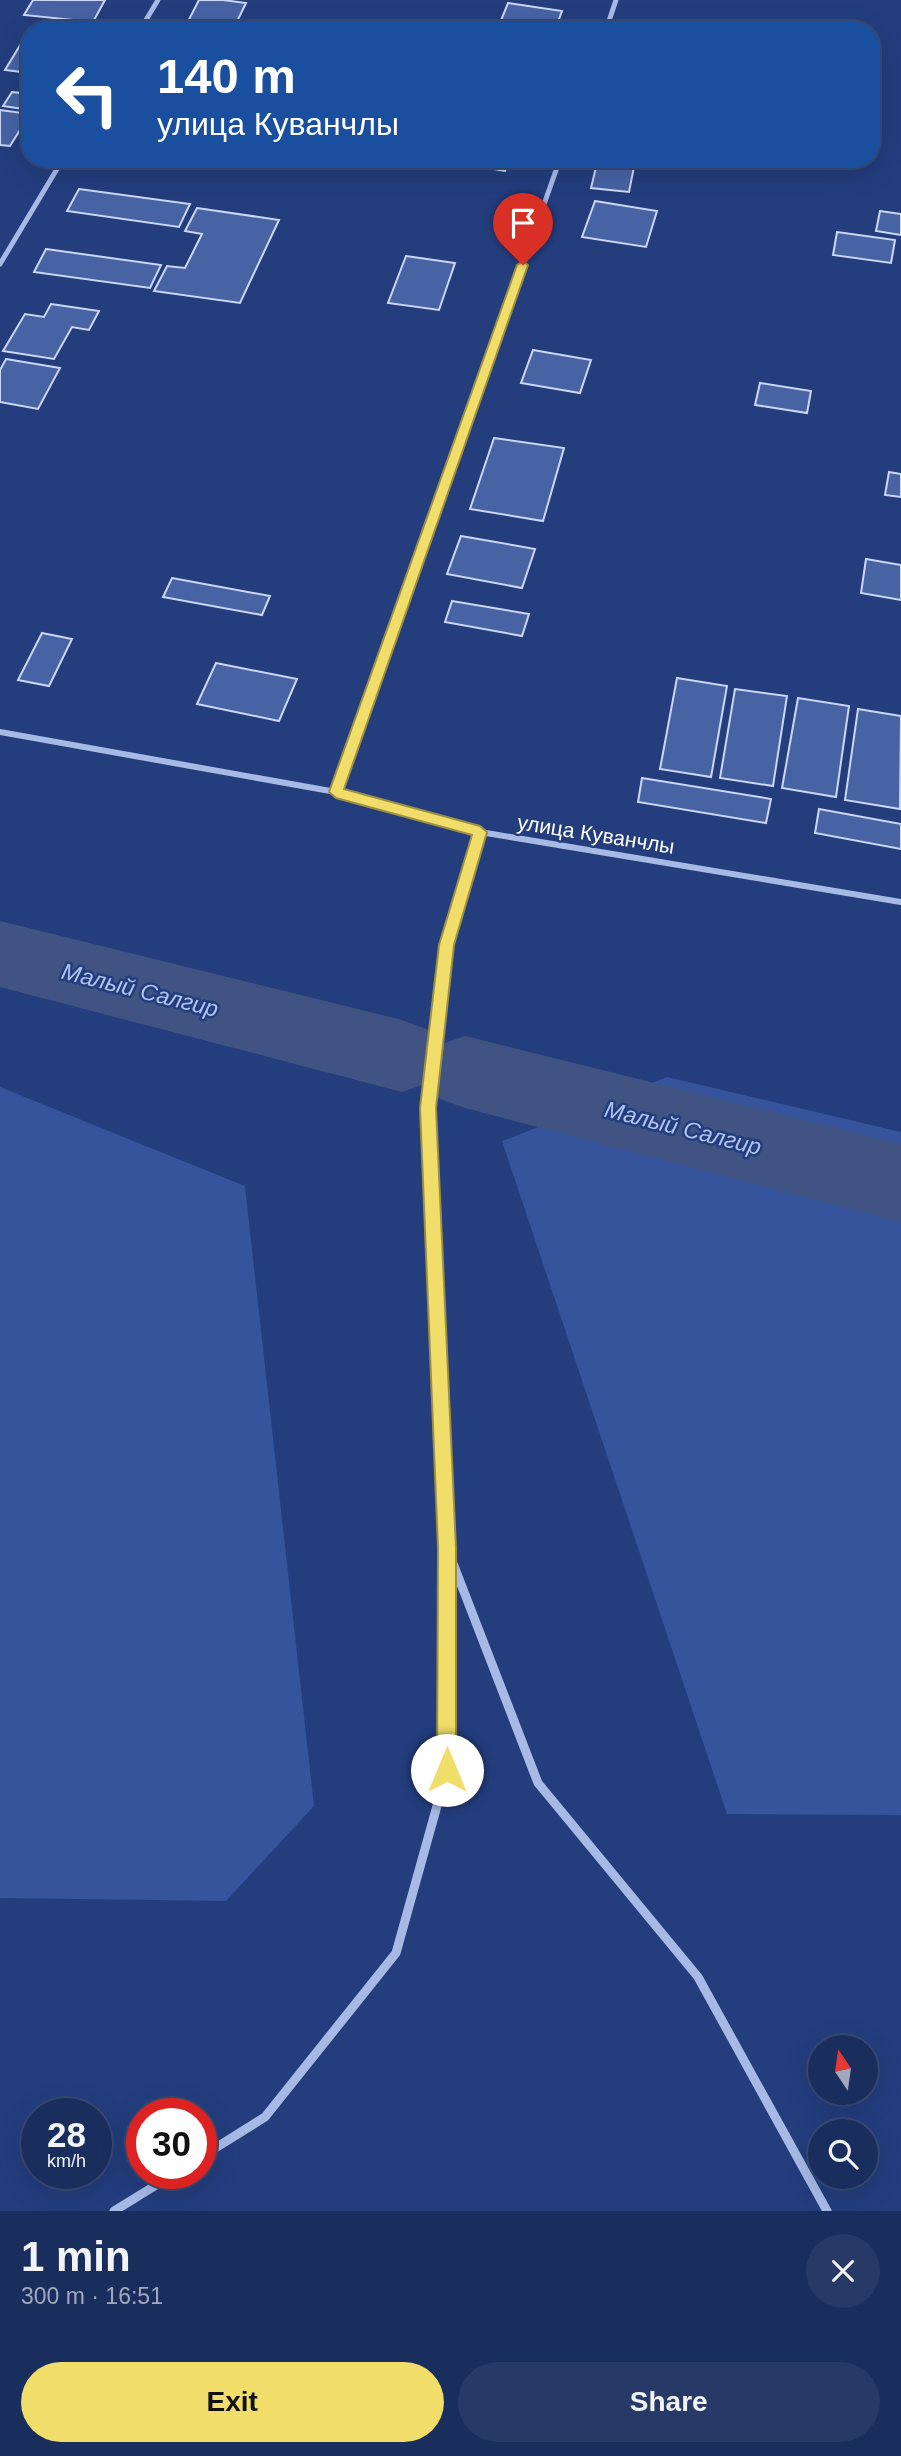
<!DOCTYPE html>
<html lang="en">
<head>
<meta charset="utf-8">
<style>
	:root { --surface:#1a2e5e; --page:#273a67; --text:#f1f3f6; --muted:#9fa8bc; --line:#384a73; --accent:#f1dd6a }
	body { margin:0; font-family:Arial,sans-serif; background:var(--page); color:var(--text); height:100vh; display:flex; flex-direction:column; font-size:26px; white-space:nowrap }
	* { box-sizing:border-box; margin:0 }
	p { font-size:23px; color:var(--muted) }
	.icon { flex:none; width:38px; height:38px; fill:none; stroke:currentColor; stroke-width:2; stroke-linecap:round; stroke-linejoin:round }
	.map { position:relative; height:2211px; overflow:hidden }
	.details { display:flex; flex-direction:column; background:var(--surface); flex:1 }
	.details>* { flex:none }
	.banner { position:absolute; left:21px; top:21px; width:859px; height:147px; border-radius:28px; box-shadow:0 7px 28px #0002,0 0 0 2px var(--line); background:#1a4fa0; color:#fff; overflow:hidden }
	.needle { width:46px; rotate:347deg }
	.fabs { position:absolute; left:808px; top:2035px; display:grid; gap:14px }
	.fabs a { display:grid; place-items:center; width:70px; height:70px; border-radius:50%; background:var(--surface); box-shadow:0 7px 28px #0002,0 0 0 2px var(--line); font-size:35px }
	.speed { position:absolute; left:21px; top:2098px; display:flex; gap:14px; font-size:35px; font-weight:700; text-align:center }
	.speed>* { display:grid; place-content:center; width:91px; height:91px; border-radius:50%; background:var(--surface); box-shadow:0 7px 28px #0002,0 0 0 2px var(--line); line-height:1 }
	.speed small { font-size:18px; font-weight:400 }
	.speed .limit { border:10px solid #d22; background:#fff; color:#111 }
	.pin { position:absolute; display:grid; place-items:center; width:60px; height:60px; color:#fff; margin:-72px -30px; border-radius:50% 50% 50% 0; rotate:-45deg; box-shadow:0 0 7px #0007 }
	.pin .icon { rotate:45deg }
	.me { position:absolute; width:77px; margin:-38px; rotate:0deg; stroke-linejoin:round; filter:drop-shadow(0 0 5px #0008) }
	.turn { display:flex; align-items:center; gap:24px; height:147px; padding:0 21px; font-size:32px }
	.turn .icon { width:91px; height:91px; stroke-width:2.5 }
	.turn b { display:block; font-size:49px; line-height:60px }
	.round { display:grid; place-items:center; flex:none; width:74px; height:74px; border-radius:37px; background:var(--page) }
	.head { display:flex; align-items:center; justify-content:space-between; height:119px; padding:0 21px }
	h1 { font-size:42px; font-weight:600; line-height:52px }
	.action { display:flex; gap:14px; margin-top:auto; padding:14px 21px }
	.action a { flex:1; height:80px; border-radius:42px; background:var(--accent); color:#111; font-size:28px; font-weight:600; line-height:80px; text-align:center }
	.action a+a { background:var(--page); color:var(--text) }
	.map>svg:first-child { display:block }
	.green { fill:#36549b }
	.lines { fill:none; stroke-linecap:round; stroke-linejoin:round }
	.river { fill:#405383; fill-rule:evenodd }
	.building { fill:#4763a4; stroke:#cad7f5; stroke-width:2 }
	.minor-far2 { stroke:#a7bae6; stroke-width:5 }
	.minor-far1 { stroke:#a7bae6; stroke-width:6 }
	.minor { stroke:#a7bae6; stroke-width:9 }
	.route { fill:#f1dd6a; stroke:#9d9045; stroke-width:2 }
	.labels { text-anchor:middle; dominant-baseline:central; stroke-width:5; stroke-linejoin:round; paint-order:stroke }
	.street-label { font-size:21px; fill:#fff; stroke:#233d7d }
	.water-label { font-size:23px; font-style:italic; fill:#b2c4ee; stroke:#233d7d }
</style>
</head>
<body>
<div class="map">
<svg width="901" height="2211" viewBox="0 0 901 2211">
	<rect width="100%" height="100%" fill="#233d7d"/>
	<!-- green -->
	<path class="green" d="M667,1077L901,1132V1815L727,1814L502,1141Z
		M0,1087L245,1186L314,1806L226,1901L0,1898Z"/>
	<g class="lines">
		<!-- river -->
		<path class="river" d="M0,921L402,1020L432,1031L439,1045L465,1036L901,1144V1222L465,1108L435,1097L428,1083L402,1092L0,987Z"/>
	</g>
	<!-- building -->
	<path class="building" d="M33,0H105L93,22L24,15Z
		M199,0H223L246,3L233,30L184,29Z
		M508,3L562,11L555,30H497Z
		M25,37L30,38V73L5,70Z
		M12,92L30,94V110L3,106Z
		M0,110L30,114L10,146L0,145Z
		M447,159H510L505,171L446,161Z
		M598,159L635,162L629,192L591,188Z
		M79,189L190,204L179,227L67,211Z
		M595,201L657,211L646,247L582,237Z
		M197,208L279,220L240,303L154,291L167,266L185,268L202,234L185,231Z
		M880,211L901,214V235L876,231Z
		M837,232L895,240L891,263L833,255Z
		M46,249L161,265L150,288L34,272Z
		M406,256L455,263L439,310L388,303Z
		M51,304L99,311L89,330L72,327L54,359L3,351L25,314L44,317Z
		M533,350L591,360L580,393L521,383Z
		M6,359L60,368L38,409L0,402V370Z
		M760,383L811,391L807,413L755,405Z
		M494,438L564,448L543,521L470,509Z
		M889,472L901,474V497L885,495Z
		M461,536L535,549L522,588L447,574Z
		M866,559L901,565V600L861,593Z
		M172,578L270,596L262,615L163,597Z
		M452,601L529,614L522,636L445,622Z
		M42,633L72,639L49,686L18,680Z
		M216,663L297,679L279,721L197,704Z
		M677,678L727,686L711,777L660,769Z
		M735,689L787,696L773,786L720,778Z
		M798,698L849,706L836,797L782,788Z
		M858,709L901,716L900,809L845,800Z
		M642,778L771,799L766,823L638,802Z
		M819,809L901,824V849L815,833Z"/>
	<g class="lines">
		<!-- minor-far2 -->
		<path class="minor-far2" d="M140,30L158,0
			M606,30L616,0
			M0,264L63,159
			M417,564L560,159"/>
		<!-- minor-far1 -->
		<path class="minor-far1" d="M0,732L336,792L480,832L901,902
			M336,792L417,562
			M436,1286L428,1108L446,945L480,832"/>
		<!-- minor -->
		<path class="minor" d="M449,1553L538,1783L698,1977L827,2211
			M201,2157L265,2117L396,1953L447,1770V1548L436,1284
			M114,2211L174,2174"/>
	</g>
	<!-- route -->
	<path class="route" d="M523,261L528,265L344,789L480,826L487,832L454,945L436,1108L456,1548V1770L453,1777L447,1780L440,1777L437,1770L438,1548L420,1108L439,945L472,835L336,798L329,792L517,265Z"/>
	<g class="labels">
		<!-- street labels -->
		<g class="street-label">
			<text transform="translate(596 834) rotate(9)">улица Куванчлы</text>
		</g>
		<!-- water labels -->
		<g class="water-label">
			<text transform="translate(140 990) rotate(14)">Малый Салгир</text>
			<text transform="translate(683 1128) rotate(14)">Малый Салгир</text>
		</g>
	</g>
</svg>
<div class="fabs">
<a><svg class="needle" viewBox="-14 -14 28 28"><path d="M0-13l5 13h-10z" fill="#e53935"/><path d="M0 13l5-13h-10z" fill="#9fa8bc"/></svg></a>
<a><svg class="icon" aria-label="search" viewBox="0 0 24 24"><circle cx="10" cy="10" r="6"/><path d="M15 15l6 6"/></svg></a>
</div>
<div class="speed"><div>28<small>km/h</small></div><div class="limit">30</div></div>
<div class="pin" style="left:523px;top:265px;background:#d93025"><svg class="icon" aria-label="arrive" viewBox="0 0 24 24"><path d="M6 21V4h12l-3 4 3 4H6"/></svg></div>
<svg class="me" style="left:447px;top:1770px" viewBox="-20 -20 40 40"><circle r="19" fill="#fff"/><path d="M0-13L10 11 0 6-10 11z" fill="#f1dd6a"/></svg>
<div class="banner">
<div class="turn"><svg class="icon" aria-label="left" viewBox="0 0 24 24"><path d="M17 20v-9H6M10 6l-5 5 5 5"/></svg><div><b>140 m</b>улица Куванчлы</div></div>
</div>
</div>
<section class="details">
<div class="head"><div><h1>1 min</h1><p>300 m · 16:51</p></div><a class="round"><svg class="icon" aria-label="close" viewBox="0 0 24 24"><path d="M6 6l12 12M18 6L6 18"/></svg></a></div>
<div class="action"><a>Exit</a><a>Share</a></div>
</section>
</body>
</html>
